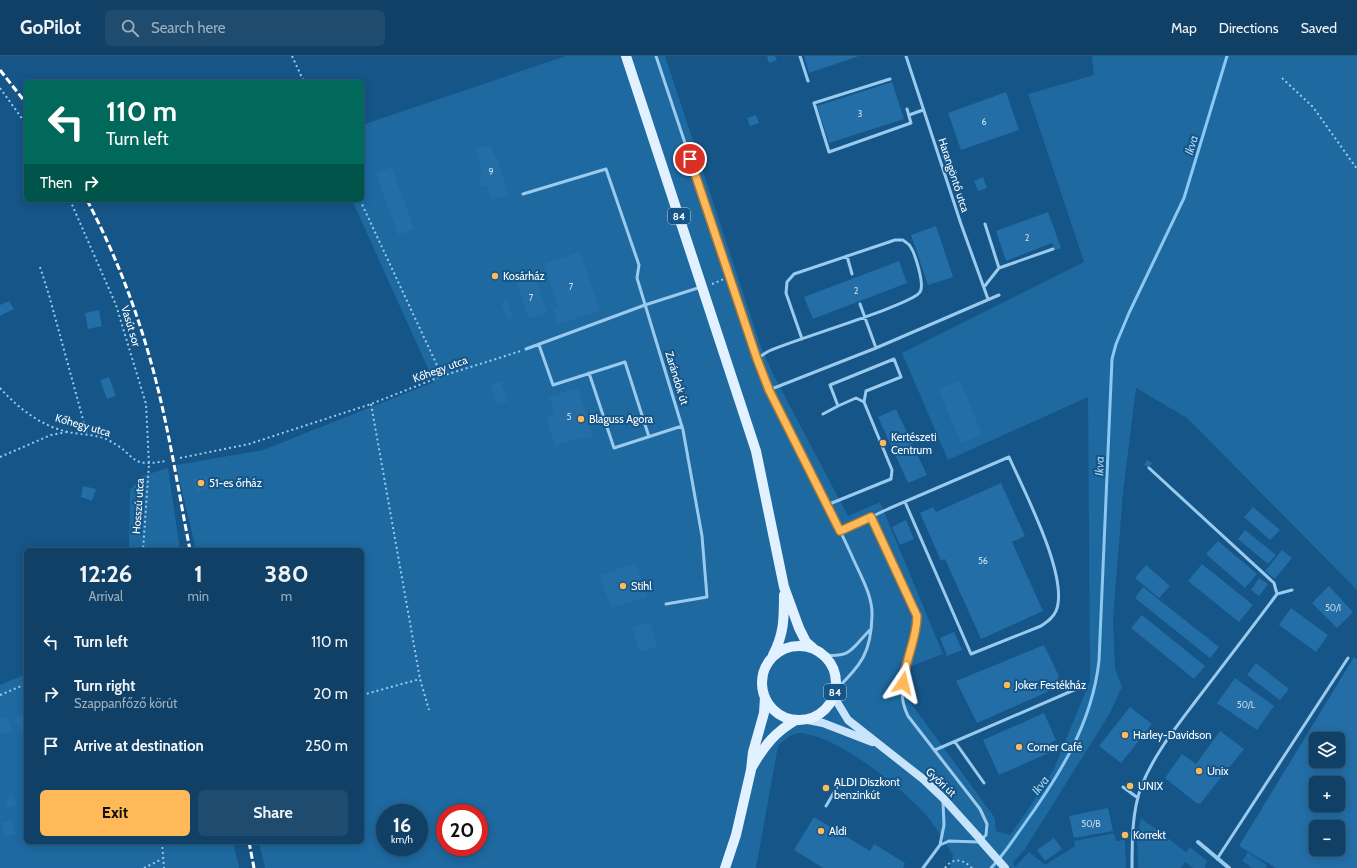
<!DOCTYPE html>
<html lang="en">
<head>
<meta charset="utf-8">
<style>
	:root { --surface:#104065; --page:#1e4b6e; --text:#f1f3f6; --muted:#9cafbf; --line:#305979; --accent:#ffb958 }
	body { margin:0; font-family:Cabin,sans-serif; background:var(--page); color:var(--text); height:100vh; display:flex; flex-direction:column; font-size:15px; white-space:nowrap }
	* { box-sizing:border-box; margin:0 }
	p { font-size:13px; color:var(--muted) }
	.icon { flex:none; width:22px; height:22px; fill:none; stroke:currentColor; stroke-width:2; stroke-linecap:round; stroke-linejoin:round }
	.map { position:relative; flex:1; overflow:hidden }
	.drawer { position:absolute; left:24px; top:492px; width:340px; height:296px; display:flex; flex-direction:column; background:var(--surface); border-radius:6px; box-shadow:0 2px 10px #0003,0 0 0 1px var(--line) }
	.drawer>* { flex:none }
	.top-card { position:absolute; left:24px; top:24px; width:340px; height:122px; border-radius:6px; box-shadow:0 2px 10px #0003,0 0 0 1px var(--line); background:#00695c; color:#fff; overflow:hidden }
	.buttons { position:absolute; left:1309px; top:676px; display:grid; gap:8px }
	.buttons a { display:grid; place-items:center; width:36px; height:36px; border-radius:6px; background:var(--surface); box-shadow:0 2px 10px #0003,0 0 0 1px var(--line); font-size:20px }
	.speed { position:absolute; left:376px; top:748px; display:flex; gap:8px; font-size:20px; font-weight:700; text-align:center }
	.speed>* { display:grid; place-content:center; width:52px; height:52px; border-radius:50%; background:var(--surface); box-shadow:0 2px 10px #0003,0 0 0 1px var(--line); line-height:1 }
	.speed small { font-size:10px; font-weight:400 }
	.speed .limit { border:6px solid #d22; background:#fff; color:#111 }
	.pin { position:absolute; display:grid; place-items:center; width:34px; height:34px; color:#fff; margin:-17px; border:2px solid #fff; border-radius:50%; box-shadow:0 1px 4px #0007 }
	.me { position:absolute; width:44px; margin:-22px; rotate:10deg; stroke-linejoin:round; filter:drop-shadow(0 0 3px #0008) }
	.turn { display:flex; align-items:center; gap:14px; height:84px; padding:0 16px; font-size:18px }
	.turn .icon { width:52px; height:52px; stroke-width:2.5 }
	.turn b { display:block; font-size:28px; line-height:34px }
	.then { display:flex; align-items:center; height:38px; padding:0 16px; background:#0003; gap:8px; font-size:15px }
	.eta { display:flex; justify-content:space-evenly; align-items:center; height:68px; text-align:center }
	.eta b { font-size:24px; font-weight:800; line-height:28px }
	.action { display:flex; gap:8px; margin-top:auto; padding:8px 16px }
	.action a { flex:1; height:46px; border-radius:6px; background:var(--accent); color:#111; font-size:16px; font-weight:800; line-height:46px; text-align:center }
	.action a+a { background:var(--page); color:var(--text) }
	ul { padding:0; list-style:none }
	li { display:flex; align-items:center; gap:12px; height:52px; padding:0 16px }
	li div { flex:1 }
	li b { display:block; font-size:15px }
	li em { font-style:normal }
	header { display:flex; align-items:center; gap:24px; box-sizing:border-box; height:56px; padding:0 20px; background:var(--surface); border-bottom:1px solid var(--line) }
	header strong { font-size:19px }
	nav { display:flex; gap:22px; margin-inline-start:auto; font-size:14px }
	.search { width:280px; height:36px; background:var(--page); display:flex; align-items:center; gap:10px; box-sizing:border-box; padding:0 14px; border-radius:6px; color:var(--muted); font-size:15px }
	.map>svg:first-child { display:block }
	.green { fill:#1d69a0; fill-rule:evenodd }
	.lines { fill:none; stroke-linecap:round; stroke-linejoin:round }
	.stream { stroke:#8cc8f1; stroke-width:3 }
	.building { fill:#236ea6; fill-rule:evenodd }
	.path { stroke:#9acbee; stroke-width:2; stroke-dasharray:2 3; stroke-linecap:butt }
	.service { stroke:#9acbee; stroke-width:3 }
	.minor { stroke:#9acbee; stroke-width:4 }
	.secondary { stroke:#c7e4fa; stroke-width:8 }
	.primary { stroke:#e2f1ff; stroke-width:10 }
	.rail { stroke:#fff; stroke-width:3; stroke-dasharray:7 3; stroke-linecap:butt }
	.route-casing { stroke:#a67839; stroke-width:10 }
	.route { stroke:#ffb958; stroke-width:7 }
	.poi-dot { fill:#ffb958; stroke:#155587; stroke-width:1.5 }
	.labels { text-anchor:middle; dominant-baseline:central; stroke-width:4; stroke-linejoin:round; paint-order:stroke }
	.number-label { font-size:9px; fill:#c8dbe9 }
	.shield { fill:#155587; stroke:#b9ccdb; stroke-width:1 }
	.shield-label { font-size:10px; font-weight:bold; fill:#fff }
	.street-label { font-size:11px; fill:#fff; stroke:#155587 }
	.poi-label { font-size:11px; fill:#fff; stroke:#155587; text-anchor:start }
	.water-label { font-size:12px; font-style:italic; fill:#a6d5f6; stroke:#155587 }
</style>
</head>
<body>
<header>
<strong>GoPilot</strong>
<div class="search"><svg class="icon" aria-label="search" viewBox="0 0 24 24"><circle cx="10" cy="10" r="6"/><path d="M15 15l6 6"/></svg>Search here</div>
<nav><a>Map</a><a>Directions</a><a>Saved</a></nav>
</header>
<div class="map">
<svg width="1357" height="812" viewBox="0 0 1357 812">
	<rect width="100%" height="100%" fill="#155587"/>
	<!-- green -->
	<path class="green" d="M566,0H665L761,291L772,316L848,460L880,446L943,598L911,610L908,643L995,762L996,775L1010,779L1025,758L1054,713L1090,625L1088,341L948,404L902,297L1084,206L1028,38L1094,19L1092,0H1357V534L1187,362L1136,332L1123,437L1113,563L1115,613L1122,631L1110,657L1025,793L1013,806L1015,811L1029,796L1045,809L1075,790L1074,785L1114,777L1116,785L1125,784L1126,812H950L953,799C944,786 936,770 925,758C901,731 834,677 798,677C791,678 783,685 778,690L756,812H265L259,786H362V494H196L176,409L263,394L434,326L352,144H362V69ZM385,757H419V791H385ZM445,757H479V791H445Z
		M168,412L180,494H129L130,434L142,420Z
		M26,618V786H233L239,812H0V629Z
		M1141,762L1186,796L1190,791L1207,805L1205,812H1193L1185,806L1181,812H1138L1137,780Z
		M1248,796L1267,809L1265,812H1252L1242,805Z"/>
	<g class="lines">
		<!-- stream -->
		<path class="stream" d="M991,812C1003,800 1013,784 1023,770C1059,720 1092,668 1099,605L1112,303L1116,288L1129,257L1184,142L1227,0"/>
	</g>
	<!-- building -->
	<path class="building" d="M767,0H775L777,4L769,7Z
		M804,0H859L809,17Z
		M892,26L904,63L829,87L817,50Z
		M1006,36L1019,74L961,94L948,57Z
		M756,59L759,67L750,70L747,62Z
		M490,89L496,103H498L508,139L492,144L487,129L482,131L479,119L483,117L476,93Z
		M392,111L414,173L398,179L376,117Z
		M983,121L987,132L978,135L974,125Z
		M1048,156L1061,192L1055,194L1052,187L1006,205L996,175Z
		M936,170L953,221L928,229L911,179Z
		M580,196L600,255L558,268L553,253L558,251L544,208Z
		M899,205L907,227L813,263L804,241Z
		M534,219L547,257L529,263L516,225Z
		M507,244L513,262L507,264L501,247Z
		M9,245L14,253L0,260V249Z
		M99,254L102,270L88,273L85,257Z
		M109,321L116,340L107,343L100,324Z
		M501,325L508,345L497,349L490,329Z
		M960,325L982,378L961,387L938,333Z
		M578,332L594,380L582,384L581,381L555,390L546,362L555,358L549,341Z
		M896,353L927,419L908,427L878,361Z
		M1147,404L1152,407L1149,412L1144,409Z
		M207,420L209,432L196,435L194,422Z
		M1001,427L1025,480L1012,486L1043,555L981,583L945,503L941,505L920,457L933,451L936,456Z
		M83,430L96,433L92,445L81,441Z
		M1253,451L1280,474L1270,484L1244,461Z
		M906,464L914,483L900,489L892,471Z
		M1245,474L1276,499L1268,508L1238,483Z
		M1218,485L1257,518L1245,532L1206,498Z
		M1282,494L1292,502L1275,523L1265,515Z
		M636,507L647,541L611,552L600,519Z
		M1202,508L1253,549L1239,566L1188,525Z
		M1146,509L1170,530L1159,542L1135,522Z
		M1259,522L1268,528L1259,540L1251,534Z
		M1329,530L1353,556L1337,572L1312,547Z
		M1143,531L1219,591L1210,602L1135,542Z
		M1291,552L1328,579L1316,596L1279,569Z
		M1142,559L1205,610L1194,623L1131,572Z
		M650,566L657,591L639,596L632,571Z
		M954,576L962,594L947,600L940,582Z
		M1044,589L1059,620L1054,633L977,667L956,625Z
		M1354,601L1357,603V812H1276L1239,790ZM1316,683H1338V705H1316ZM1316,727H1338V749H1316ZM1316,771H1338V793H1316Z
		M1256,607L1289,633L1280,644L1247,619Z
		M1235,622L1274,650L1257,674L1217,647Z
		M1130,651L1152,668L1121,707L1099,690Z
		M25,657L26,673L21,676L14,662Z
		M1044,657L1056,684L1050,687L1053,695L999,719L983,684Z
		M7,661L13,674L0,679V664Z
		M1220,675L1244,693L1200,748L1195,746L1165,722L1182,698L1196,708Z
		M12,740L17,748L8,753L4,746Z
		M1108,752L1113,775L1074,782L1069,760Z
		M814,761L870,795L874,788L905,807L903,812H823L794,794Z
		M11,764L16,777L6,781L1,767Z
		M1054,782L1062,793L1045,805L1037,794Z"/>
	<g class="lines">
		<!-- path -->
		<path class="path" d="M292,0L304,26
			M1282,22L1313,51L1357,113
			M0,32L26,68
			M70,144L116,249L146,348L149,408L143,494
			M360,144L442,320
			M40,211L49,239L87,378
			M712,228L724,223
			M0,332C18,352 41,370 68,376C82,379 98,378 110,385C138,400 128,412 166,405
			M371,348L420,623L429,654
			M0,401L51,379L67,376
			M180,402L249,388L371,348L442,320L521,295
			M0,639L26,628
			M362,639L420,623
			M162,786L164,812
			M144,812L162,803
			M945,812C953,801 963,803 972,812"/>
		<!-- service -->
		<path class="service" d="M656,0L757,303C784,370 821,432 851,498C859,517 873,539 872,560C871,598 861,608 836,634
			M800,0L808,25
			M906,0L961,168L988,243
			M890,23L814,47L829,96L911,67L907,53
			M909,59L923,54
			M523,138L606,113L639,209L637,222L683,374L702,480L707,541L666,548
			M847,200L852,218
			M999,212L1053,193
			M984,231L999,212L985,168
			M860,248L876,292
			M539,289L553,329L625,306L649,381
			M526,293L645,249L701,231
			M757,303C761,300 765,297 769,295C792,284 912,249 920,236C925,229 915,197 910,190C909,188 905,186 903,184H895L794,218L787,226L786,237L802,283
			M589,317L614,392L682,370
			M769,334L876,292L999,239
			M823,358L838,350
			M1149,412L1274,527L1277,538
			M827,449L891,423L892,414L864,346L866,335L901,321L894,303L830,329L838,350L856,342L864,346
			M871,461L888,453L1009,401C1023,433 1070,522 1056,555C1053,562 1047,566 1041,570L971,598L905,446
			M840,475L871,461L917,560C918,595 890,624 908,660L980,753L987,768L986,779L981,784
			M824,599C853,602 852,591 871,573
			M955,686L984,727
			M935,694L1081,631
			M1123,731L1138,742
			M826,750L842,723
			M940,789L949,785L979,786
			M1217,803L1348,602
			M923,812L940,789L944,769L943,746
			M1132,812C1132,786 1132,756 1141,731C1154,698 1177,670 1198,642C1224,608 1251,573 1277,538L1292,534"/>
		<!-- minor -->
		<path class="minor" d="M1198,786L1229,812"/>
		<!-- secondary -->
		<path class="secondary" d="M834,641L848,664L923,723L943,742L981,784
			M803,663L823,667L872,686
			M982,786L1005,812"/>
		<!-- primary -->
		<path class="primary" d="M626,0L756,395L784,531L799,572L806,586L813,592
			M762 627a37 37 0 1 1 74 0a37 37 0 1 1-74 0Z
			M773,599C784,578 784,563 784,539
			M752,711C764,690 775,676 796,664
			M725,812L736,779L751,714L753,696L764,657L765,641"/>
		<!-- rail -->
		<path class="rail" d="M0,14L26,47
			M87,144C117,201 140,262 156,325C170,380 179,438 190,494
			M249,786L254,812"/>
	</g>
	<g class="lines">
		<defs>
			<path id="route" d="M690,103L757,303L769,334L840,475L871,461L917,560C917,583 905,604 903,627"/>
		</defs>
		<!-- route casing -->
		<use href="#route" class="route-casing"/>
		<!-- route -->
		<use href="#route" class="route"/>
	</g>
	<!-- markers -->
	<g class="poi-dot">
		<circle cx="495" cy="220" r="4"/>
		<circle cx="581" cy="363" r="4"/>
		<circle cx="883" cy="387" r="4"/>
		<circle cx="201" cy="427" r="4"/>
		<circle cx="623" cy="530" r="4"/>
		<circle cx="1007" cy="629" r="4"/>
		<circle cx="1125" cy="679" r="4"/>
		<circle cx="1019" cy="691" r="4"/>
		<circle cx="1199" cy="715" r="4"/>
		<circle cx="1130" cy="730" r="4"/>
		<circle cx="826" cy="732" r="4"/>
		<circle cx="821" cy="775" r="4"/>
		<circle cx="1125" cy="779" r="4"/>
	</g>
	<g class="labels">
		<!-- number labels -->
		<g class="number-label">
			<text x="860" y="57">3</text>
			<text x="984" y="65">6</text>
			<text x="491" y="115">9</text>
			<text x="1027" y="181">2</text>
			<text x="571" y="230">7</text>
			<text x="856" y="234">2</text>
			<text x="531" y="241">7</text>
			<text x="569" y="360">5</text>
			<text x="983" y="504">56</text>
			<text x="1333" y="551">50/I</text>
			<text x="1246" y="648">50/L</text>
			<text x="1091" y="767">50/B</text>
		</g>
		<!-- shield labels -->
		<g class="shield">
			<rect x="668" y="152" width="22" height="16" rx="3"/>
			<rect x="824" y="628" width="22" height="16" rx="3"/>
		</g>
		<g class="shield-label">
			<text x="679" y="160">84</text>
			<text x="835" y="636">84</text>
		</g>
		<!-- street labels -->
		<g class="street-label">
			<text transform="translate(954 119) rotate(72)">Harangöntő utca</text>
			<text transform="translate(131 270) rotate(73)">Vasút sor</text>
			<text transform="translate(440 313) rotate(-20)">Kőhegy utca</text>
			<text transform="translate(677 322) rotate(73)">Zarándok út</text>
			<text transform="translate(83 369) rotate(16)">Kőhegy utca</text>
			<text transform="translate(138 450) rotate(-86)">Hosszú utca</text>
			<text transform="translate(941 726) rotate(43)">Győri út</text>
		</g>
		<!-- poi labels -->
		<g class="poi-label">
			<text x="503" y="220">Kosárház</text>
			<text x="589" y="363">Blaguss Agora</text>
			<text x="891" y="381">Kertészeti<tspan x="891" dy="13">Centrum</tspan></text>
			<text x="209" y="427">51-es őrház</text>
			<text x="631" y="530">Stihl</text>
			<text x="1015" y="629">Joker Festékház</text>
			<text x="1133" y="679">Harley-Davidson</text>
			<text x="1027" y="691">Corner Café</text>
			<text x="1207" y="715">Unix</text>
			<text x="834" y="726">ALDI Diszkont<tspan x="834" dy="13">benzinkút</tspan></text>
			<text x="1138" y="730">UNIX</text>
			<text x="829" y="775">Aldi</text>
			<text x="1133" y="779">Korrekt</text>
		</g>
		<!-- water labels -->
		<g class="water-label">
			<text transform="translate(1191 89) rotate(-73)">Ikva</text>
			<text transform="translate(1099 410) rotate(-88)">Ikva</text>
			<text transform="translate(1040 729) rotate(-54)">Ikva</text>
		</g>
	</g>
</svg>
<div class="buttons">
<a><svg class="icon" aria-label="layers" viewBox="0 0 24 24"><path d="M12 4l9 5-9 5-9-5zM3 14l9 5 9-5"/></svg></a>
<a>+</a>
<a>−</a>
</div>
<div class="speed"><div>16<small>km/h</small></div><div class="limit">20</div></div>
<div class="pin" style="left:690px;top:103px;background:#d93025"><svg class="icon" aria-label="arrive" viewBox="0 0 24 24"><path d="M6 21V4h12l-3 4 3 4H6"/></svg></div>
<svg class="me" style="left:903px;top:627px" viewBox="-20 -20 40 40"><path d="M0-17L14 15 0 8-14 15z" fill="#ffb958" stroke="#fff" stroke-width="4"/></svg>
<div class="top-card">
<div class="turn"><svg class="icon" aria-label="left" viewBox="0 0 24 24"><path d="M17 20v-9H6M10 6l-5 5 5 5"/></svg><div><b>110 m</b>Turn left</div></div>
<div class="then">Then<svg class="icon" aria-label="right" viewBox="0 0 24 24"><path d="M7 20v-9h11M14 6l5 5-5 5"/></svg></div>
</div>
<section class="drawer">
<div class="eta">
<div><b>12:26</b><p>Arrival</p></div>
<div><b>1</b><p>min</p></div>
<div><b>380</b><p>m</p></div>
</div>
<ul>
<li><svg class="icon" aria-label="left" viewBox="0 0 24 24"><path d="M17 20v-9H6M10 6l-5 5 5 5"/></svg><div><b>Turn left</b></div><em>110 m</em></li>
<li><svg class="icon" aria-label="right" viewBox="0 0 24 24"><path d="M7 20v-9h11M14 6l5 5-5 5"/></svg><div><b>Turn right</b><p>Szappanfőző körút</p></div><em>20 m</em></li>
<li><svg class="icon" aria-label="arrive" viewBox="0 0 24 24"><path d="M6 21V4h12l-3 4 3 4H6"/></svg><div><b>Arrive at destination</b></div><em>250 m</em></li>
</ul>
<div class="action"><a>Exit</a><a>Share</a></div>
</section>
</div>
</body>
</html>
